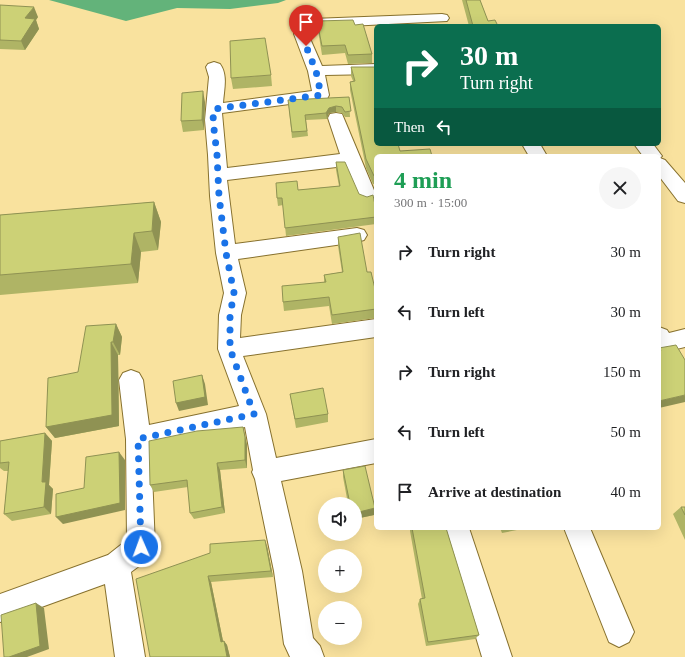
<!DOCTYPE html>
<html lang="en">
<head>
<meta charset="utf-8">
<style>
	:root { --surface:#fff; --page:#f6f6f6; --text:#202124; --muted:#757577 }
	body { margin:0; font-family:Georgia,serif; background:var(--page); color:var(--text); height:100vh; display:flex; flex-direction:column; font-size:15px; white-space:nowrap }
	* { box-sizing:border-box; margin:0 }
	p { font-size:13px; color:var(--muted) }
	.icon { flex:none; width:22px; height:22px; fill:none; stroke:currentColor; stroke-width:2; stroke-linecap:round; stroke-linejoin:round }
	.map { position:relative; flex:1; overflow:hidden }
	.details { position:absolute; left:374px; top:154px; width:287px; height:376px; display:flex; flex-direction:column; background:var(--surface); border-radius:6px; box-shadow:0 4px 16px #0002 }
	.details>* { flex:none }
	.banner { position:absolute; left:374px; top:24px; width:287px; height:122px; border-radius:6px; box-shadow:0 4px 16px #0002; background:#0b6e4f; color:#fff; overflow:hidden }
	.fabs { position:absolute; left:318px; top:497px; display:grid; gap:8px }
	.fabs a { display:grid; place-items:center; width:44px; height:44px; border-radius:50%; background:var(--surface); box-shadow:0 4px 16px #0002; font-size:20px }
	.pin { position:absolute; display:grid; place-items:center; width:34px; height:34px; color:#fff; margin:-41px -17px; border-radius:50% 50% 50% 0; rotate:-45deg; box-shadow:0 0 4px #0007 }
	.pin .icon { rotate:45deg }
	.me { position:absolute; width:44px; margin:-22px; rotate:358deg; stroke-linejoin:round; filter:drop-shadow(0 0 3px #0008) }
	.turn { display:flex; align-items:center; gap:14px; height:84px; padding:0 20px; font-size:18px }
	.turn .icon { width:52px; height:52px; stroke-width:2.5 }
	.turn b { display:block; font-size:28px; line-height:34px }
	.then { display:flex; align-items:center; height:38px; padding:0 20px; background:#0003; gap:8px; font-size:15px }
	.round { display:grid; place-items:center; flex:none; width:42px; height:42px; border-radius:21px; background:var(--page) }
	.summary { display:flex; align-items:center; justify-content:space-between; height:68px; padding:0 20px }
	h1 { font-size:24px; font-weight:700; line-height:30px; color:#1e9e55 }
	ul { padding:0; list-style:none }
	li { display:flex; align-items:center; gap:12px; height:60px; padding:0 20px }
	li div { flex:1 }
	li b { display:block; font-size:15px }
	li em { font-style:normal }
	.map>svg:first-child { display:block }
	.water { fill:#63b37a }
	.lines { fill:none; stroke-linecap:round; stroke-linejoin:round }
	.minor-casing { stroke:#87712e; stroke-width:2 }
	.minor { fill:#fff; fill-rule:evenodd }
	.wall { fill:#afb465 }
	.shaded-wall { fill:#8f9253 }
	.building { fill:#ccd176; stroke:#8f9253 }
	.route { stroke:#1a73e8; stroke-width:7; stroke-dasharray:0 12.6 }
</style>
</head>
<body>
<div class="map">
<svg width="685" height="657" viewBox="0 0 685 657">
	<rect width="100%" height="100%" fill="#f9e29e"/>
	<!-- water -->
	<path class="water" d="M49,0H286L278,3L230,9L177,8L126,21Z"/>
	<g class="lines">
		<defs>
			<path id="minor" d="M442,14L447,15L449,18L447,21L309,28L308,34L322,66L376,64V74L325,75L329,95L327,99L222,113L227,168L340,154L328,118L330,114L336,113L342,114L376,195L374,201L367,203L360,201L345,166L227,180L235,244L357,228L364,230L367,235L364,240L357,242L238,259L246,293L241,315L240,338L376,319V337L243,356L266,414L276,458L376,439V463L281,481L302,571L313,638L320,646L324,657H290L284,644L274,571L255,479L252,472L253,470L245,427L151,448L155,547L151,557L131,572L145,657H115L105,584L0,622V594L108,555L127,540L126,439L119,380L123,373L131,370L139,373L143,380L149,425L239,406L218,349L219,315L224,293L216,253L210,196L208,155L205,120L209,77L206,67L208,64L214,62L220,64C228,75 224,89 223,103L312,91L308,71L294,34C294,22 302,21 312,19Z
				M522,144H540L547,156H529Z
				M634,144H653L662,156L660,158L665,160L685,183V203L678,201L659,176V156H643Z
				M659,327L667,330L669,333L685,329V347L664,352L659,351Z
				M443,528H469L512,657H482Z
				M564,528H590L634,632L629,642L619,647L609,642Z"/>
		</defs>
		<!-- minor casing -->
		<use href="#minor" class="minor-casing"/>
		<!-- minor -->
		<use href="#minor" class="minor"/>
	</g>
	<!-- wall -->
	<path class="wall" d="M462,0H480L488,21L498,26H469Z
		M0,5L38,17L36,20L39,29L25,50L0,49Z
		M317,21L355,25L372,54V63L348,64L345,53L322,55L318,30Z
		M351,67L376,156V184H373L366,168L350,90V82L353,81L351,76Z
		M271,75L272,86L233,89L231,78Z
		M349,97L350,117H345L342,113L336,112L329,113L327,119L306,120L308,136L292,138L288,100Z
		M205,102L204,130L183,132L181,121Z
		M336,162L359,194L376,210V224L286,236L283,205L278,206L277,198L298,190L339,186L336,170Z
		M154,202L161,222L158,250L141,252L138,283L0,295V215Z
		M338,237L367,272L376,293V318L332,324L329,306L284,311L283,302L324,282V275L342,272L338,246Z
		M116,324L122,337L120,355H118L119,426L55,438L46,427L78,372Z
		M290,394L328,414V422L296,428Z
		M243,427L247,445V468L220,470L225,513L194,519L190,513L188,487L154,492L150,485Z
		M45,433L52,441L49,485L53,489L51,514L12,521L4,514L8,471H4L0,468V441Z
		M343,470L374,515L355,519V504H348L343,477Z
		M681,507H685V540L673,514Z
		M410,528H446L479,635L475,639L426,646L418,604L420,599H422L410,531Z
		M500,528H527L502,533Z
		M267,546L273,577L211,582L223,641H224L227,645L230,657H150L210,553Z"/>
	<!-- shaded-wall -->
	<path class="shaded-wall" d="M34,7L38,17L36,20L39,29L25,50L21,41L25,18Z
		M203,91L205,102L204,130L202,120Z
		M336,106V112L329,113L327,119L326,113L329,108Z
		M154,202L161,222L158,250L152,231Z
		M134,233L141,252L138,283L131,264Z
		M116,324L122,337L120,355L113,342Z
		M111,342L118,355L119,426L55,438L46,427Z
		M202,375L205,384L208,405L179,411L176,403Z
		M685,395V402L659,408V401Z
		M243,427L247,445V468L245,460Z
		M45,433L52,441L49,485L53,489L51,514L44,507L42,482Z
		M119,452L125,460V510L63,524L56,517Z
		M217,463L220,470L225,513L222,507Z
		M375,508L374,515L355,519V513Z
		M265,540L267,546L273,577L271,571Z
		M208,576L211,582L224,646L221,642Z
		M36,603L44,608L49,649L27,657H9Z
		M224,641L227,645L230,657H227Z"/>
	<!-- building -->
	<path class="building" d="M466,0H480L488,21L495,20L498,26H473Z
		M0,5L34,7L25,18L35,19L21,41L0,40Z
		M353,20L355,25L363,24L372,54L348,55L345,45L322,46L317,21Z
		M265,38L271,75L231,78L230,41Z
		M351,67H376V144H398L400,151L430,149L432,156H376V176H374L366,159L350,82L355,81Z
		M203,91L202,120L181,121L182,93Z
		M349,97L351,111L345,112L342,107L336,106L329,108L326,113L305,115L307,131L292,132L288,100Z
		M336,162H345L359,194L367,197L373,195L376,210V217L285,228L282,198H277L276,183L297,181L298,190L340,186Z
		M154,202L152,231L134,233L131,264L0,275V215Z
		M360,233L367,272H371L376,293V309L332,315L329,297L283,302L282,286L326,282L324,275L343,272L338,237Z
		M116,324L113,342H111L112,415L46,427L48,378L78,372L86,326Z
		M676,345L685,360V395L659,401V352L661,351L659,348Z
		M202,375L205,397L176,403L173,381Z
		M323,388L328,414L295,419L290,394Z
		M243,427L245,437V460L217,463L222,507L190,513L187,480L150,485L149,441L197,431Z
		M45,433L42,482H46L44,507L4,514L9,462L0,463V441Z
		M119,452L120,503L56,517V494L84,488L86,457Z
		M365,466L375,508L355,513V504H350L343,470Z
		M681,507H685V515Z
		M412,528H446L479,635L428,642L420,599L425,598Z
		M265,540L271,571L208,576L221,642L224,641L227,657H150L136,579L210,553V544Z
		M36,603L40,646L9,657H4L1,615Z"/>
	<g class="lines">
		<!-- route -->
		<path class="route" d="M141,547L138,439L254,414L230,349V315L234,293L226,253L219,196L217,155L213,120L214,109L321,95L316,71L306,46"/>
	</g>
</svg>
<div class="fabs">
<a><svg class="icon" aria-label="sound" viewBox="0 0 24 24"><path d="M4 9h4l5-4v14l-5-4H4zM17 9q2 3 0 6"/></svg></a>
<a>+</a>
<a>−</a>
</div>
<div class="pin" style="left:306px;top:46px;background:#d93025"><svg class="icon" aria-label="arrive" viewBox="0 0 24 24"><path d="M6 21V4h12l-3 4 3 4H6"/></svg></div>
<svg class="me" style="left:141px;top:547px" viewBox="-20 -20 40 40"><circle r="17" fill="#1a73e8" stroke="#fff" stroke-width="3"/><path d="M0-11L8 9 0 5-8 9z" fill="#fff"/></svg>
<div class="banner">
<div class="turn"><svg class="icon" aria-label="right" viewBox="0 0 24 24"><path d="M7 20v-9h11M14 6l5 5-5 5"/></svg><div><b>30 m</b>Turn right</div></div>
<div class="then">Then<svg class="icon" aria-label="left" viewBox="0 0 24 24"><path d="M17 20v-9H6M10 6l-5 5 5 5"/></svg></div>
</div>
<section class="details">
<div class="summary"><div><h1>4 min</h1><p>300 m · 15:00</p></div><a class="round"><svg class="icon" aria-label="close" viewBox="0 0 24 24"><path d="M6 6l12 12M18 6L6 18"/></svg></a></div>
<ul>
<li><svg class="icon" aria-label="right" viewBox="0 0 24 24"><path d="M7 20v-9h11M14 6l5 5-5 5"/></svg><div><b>Turn right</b></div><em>30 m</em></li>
<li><svg class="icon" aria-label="left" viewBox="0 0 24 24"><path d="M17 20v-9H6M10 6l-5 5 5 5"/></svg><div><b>Turn left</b></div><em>30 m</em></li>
<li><svg class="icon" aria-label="right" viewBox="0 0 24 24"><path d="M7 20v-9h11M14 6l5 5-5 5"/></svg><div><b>Turn right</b></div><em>150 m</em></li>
<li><svg class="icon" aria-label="left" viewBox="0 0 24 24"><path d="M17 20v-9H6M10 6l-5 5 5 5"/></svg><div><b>Turn left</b></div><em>50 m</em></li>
<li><svg class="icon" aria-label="arrive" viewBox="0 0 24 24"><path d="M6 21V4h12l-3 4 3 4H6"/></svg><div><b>Arrive at destination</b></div><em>40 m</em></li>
</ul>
</section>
</div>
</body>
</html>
